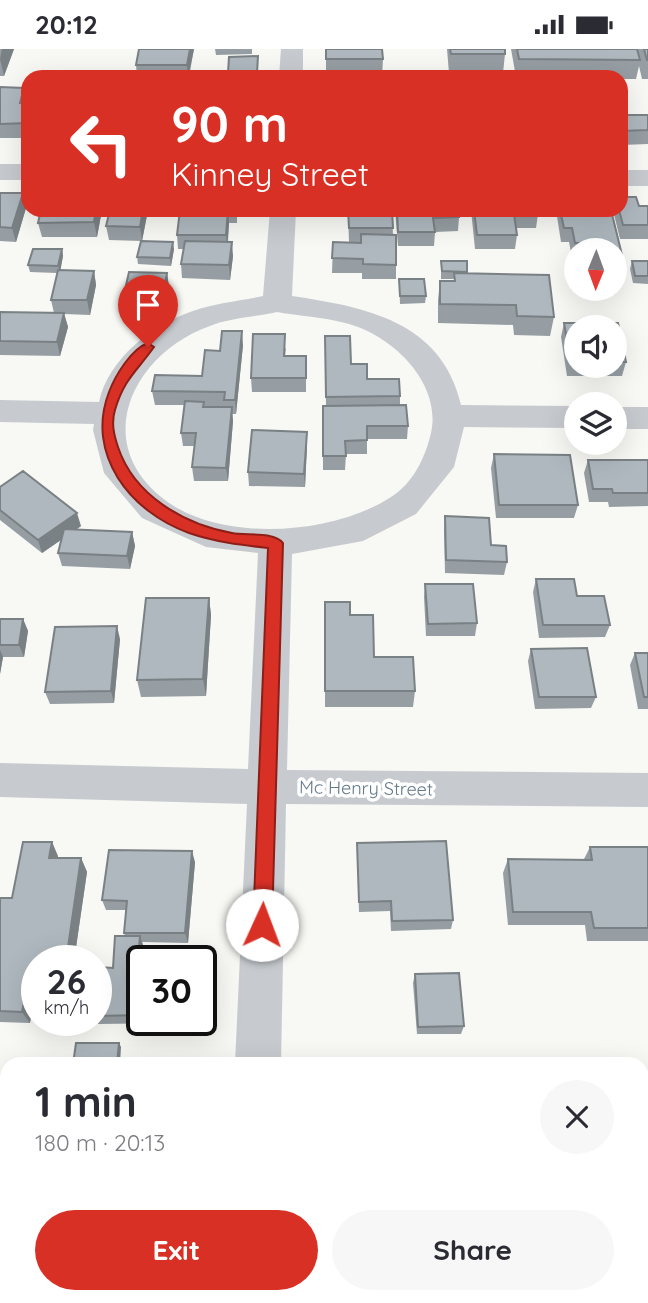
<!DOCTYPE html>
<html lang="en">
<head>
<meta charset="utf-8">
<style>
	:root { --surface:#fff; --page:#f7f7f7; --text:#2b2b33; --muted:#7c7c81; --accent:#d93025 }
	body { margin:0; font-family:Quicksand,sans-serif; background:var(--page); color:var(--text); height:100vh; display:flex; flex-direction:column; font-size:26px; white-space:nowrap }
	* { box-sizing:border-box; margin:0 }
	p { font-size:23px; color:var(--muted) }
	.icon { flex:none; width:38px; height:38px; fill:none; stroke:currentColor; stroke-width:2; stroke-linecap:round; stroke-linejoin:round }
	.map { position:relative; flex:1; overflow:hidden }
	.side { position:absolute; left:0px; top:1008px; width:649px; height:247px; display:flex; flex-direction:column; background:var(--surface); border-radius:21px 21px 0 0; box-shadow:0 7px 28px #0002 }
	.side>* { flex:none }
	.top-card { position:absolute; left:21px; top:21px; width:607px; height:147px; border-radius:21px; box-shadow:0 7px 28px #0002; background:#d93025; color:#fff; overflow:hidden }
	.needle { width:46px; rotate:181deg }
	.fabs { position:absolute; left:564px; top:189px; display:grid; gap:14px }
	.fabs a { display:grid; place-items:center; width:63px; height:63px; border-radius:50%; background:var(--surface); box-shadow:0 7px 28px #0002; font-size:35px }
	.speed { position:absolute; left:21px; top:896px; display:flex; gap:14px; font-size:35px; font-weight:700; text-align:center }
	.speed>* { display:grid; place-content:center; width:91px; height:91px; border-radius:50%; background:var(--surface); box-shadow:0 7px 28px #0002; line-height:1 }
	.speed small { font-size:18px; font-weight:400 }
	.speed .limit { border:4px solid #111; border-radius:10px; background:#fff; color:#111 }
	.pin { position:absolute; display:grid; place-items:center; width:60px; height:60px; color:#fff; margin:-72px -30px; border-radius:50% 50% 50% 0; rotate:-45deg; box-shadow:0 0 7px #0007 }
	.pin .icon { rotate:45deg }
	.me { position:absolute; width:77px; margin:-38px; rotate:2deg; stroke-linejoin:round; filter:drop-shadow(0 0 5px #0008) }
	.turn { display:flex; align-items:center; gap:24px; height:147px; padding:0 35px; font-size:32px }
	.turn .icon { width:91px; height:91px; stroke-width:2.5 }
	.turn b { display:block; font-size:49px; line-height:60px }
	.round { display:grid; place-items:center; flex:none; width:74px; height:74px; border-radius:37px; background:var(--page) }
	.summary { display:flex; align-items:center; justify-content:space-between; height:119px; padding:0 35px }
	h1 { font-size:42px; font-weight:700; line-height:52px }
	.button { display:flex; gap:14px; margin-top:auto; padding:14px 35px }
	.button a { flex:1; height:80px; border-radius:42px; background:var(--accent); color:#fff; font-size:28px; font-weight:700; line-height:80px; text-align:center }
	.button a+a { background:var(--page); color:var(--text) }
	.status { display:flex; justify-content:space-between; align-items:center; height:49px; padding:0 35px; background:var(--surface); direction:ltr }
	.status svg { height:19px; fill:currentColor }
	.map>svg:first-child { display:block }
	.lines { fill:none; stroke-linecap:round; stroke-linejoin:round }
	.street { fill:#c7cbcf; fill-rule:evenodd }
	.wall { fill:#969ea3; fill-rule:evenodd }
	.shaded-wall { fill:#7a8185 }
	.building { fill:#aeb8be; stroke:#7a8185; stroke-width:2 }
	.route { fill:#d93025; stroke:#8d1f18; stroke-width:2 }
	.labels { text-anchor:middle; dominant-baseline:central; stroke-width:7; stroke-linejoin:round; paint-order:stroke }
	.street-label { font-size:18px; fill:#637989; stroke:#fff }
</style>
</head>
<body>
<div class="status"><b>20:12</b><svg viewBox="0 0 49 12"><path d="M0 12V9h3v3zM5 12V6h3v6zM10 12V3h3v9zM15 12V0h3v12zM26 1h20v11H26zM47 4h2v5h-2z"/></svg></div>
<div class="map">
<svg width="648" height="1254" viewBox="0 0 648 1254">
	<rect width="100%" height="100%" fill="#f8f8f4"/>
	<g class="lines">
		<!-- street -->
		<path class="street" d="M281,0H303V28H279Z
			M0,115H28V131H0Z
			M621,121H648V137H621Z
			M270,161H296L292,247C365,258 442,272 461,356L576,357V379L464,378L454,418L416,465L363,492L292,505L287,721L648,724V758L286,755L281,1015H235L247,755L0,748V714L248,720L258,504L206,498L142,469L104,424L93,381L94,375L0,373V351L99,353C108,310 153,275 193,262C215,254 240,252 263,247ZM277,263C299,267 323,268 345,274C392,285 445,336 430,388C424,411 412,435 391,448C333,486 222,494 165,451C89,394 133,304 210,277C230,269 255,268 277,263Z
			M614,358H648V380H614Z
			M225,1248H275V1254H225Z"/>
	</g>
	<!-- wall -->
	<path class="wall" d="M0,0H14L4,27H0Z
		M139,0H194L189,28H137L136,16Z
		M215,0H252V5L216,6Z
		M326,0L383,10L382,28H326Z
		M447,0H505V5L503,24H449Z
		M511,0H648V30H642L639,17L636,30H621V28H516Z
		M258,7V28H228V24Z
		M0,38L28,54V89H0Z
		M621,66H648V95L621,96Z
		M0,144H23L26,159L16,193L0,192Z
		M639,157H648V190H620L613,161H621Z
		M41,161H102L97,188H42L38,174Z
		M148,161L142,192L109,191L106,177Z
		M180,161H237V174H229L228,193L233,207L230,231L182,229L181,215L184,200H178L177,186Z
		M348,161H392L393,186L396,216V230H362V224H332L333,193L361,194L349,193Z
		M395,161H458L459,168L458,182L435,183L434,197H398Z
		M471,161H537L538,165L536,179H516L517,186L515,200H475Z
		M556,161H611L622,206L618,220H614V201H576V208H572L569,193H561Z
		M62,200L63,207L60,221L94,222L96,236L90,266L64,265L68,278L60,307L0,306V263L54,264L51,251L57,224L30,223L28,216Z
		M174,200L171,217L138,215L137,208Z
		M441,212H467V224L554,268L550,287L514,286L513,276L438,274V251L440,232H454V230H441Z
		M632,212H648V235L633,234L630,220Z
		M167,224L169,238L165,260L126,259L124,245Z
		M399,230L426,247L425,254L400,255Z
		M564,274H618L626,313L622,327H567L561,288ZM576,278H614V317H576Z
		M325,287L351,315L367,330L400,347V357L408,377L407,390H367V405H346L345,421H323V357H326Z
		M243,296L236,365H232L233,372L228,432H194L192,418L195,397H183L181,384L184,356H155L152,342L202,327L220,302ZM204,357H224V358H204Z
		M286,299L285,307H306V343H252L251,329Z
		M307,396L305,438L249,437L248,423Z
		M494,405L578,456L574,469H496L491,419Z
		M588,411H648V457L609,458L608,453H589L584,424Z
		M0,438L81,477L76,481L132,483L135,497L130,520L62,517L58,504L61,491L42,504L0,471Z
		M445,467L491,496L507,513L504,526L445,524L444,481Z
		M536,530L577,547L610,576L605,588L539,589L533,543Z
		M425,535L477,574L475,587H426L424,548Z
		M209,549L211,566L206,647L141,648L137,631Z
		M325,553L350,566L374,608L415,642L413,658H325Z
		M0,570H23L28,582L24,608H3L0,625Z
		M120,590L114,654L50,655L45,643Z
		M531,600L596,648L591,659L535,660L528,612Z
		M648,603V660H638L630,616L635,604Z
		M52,793L58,809H81L87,823L74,912H37V949H34L30,974L0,973V849H12Z
		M357,794L453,871L451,880L391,882L390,862L359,863Z
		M590,798H648V892H587L585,876H508L503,824L508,810H584Z
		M195,813L188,894L142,893L143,896L141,921L142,971H177V974L98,975L96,971V945L113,919L125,887L124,884L126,861H106L102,851Z
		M415,925L464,977L461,985H417L413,934Z
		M0,1071H7V1212L0,1211Z
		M642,1105L648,1106V1232H642Z"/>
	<!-- shaded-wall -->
	<path class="shaded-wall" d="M2,0H14L4,27L0,10Z
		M190,0H194L188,28L187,16Z
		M24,39L27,53L23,68L20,54Z
		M23,144L26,159L16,193L12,179Z
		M96,161H102L97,188L94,173Z
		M143,161H148L142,192L140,178Z
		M228,161L229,174L227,200L226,186Z
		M173,193L174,200L171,217L170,209Z
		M232,193L233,207L230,231L229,216Z
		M62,200L63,207L60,224L58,217Z
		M94,222L96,236L90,266L87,251Z
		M167,224L169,238L165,260L163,246Z
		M64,264L68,278L60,307L57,293Z
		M242,282L243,296L236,365L235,351Z
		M232,358L233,372L228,432L226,419Z
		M307,383V396L305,438L304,425Z
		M77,464L81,477L42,504L38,491Z
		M132,483L135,497L130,520L127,507Z
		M209,549L211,566L206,647L203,630Z
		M23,570L28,582L24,608L19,596Z
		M117,577L120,590L114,654L111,642Z
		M0,601L3,608L0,625Z
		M52,793L58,807L56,823L49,809Z
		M192,802L195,813L188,894L185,884Z
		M81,809L87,823L74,912H66Z
		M140,887L143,896L140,930L137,922Z
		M27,937L34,949L30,974L22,963Z
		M119,994L121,998L120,1015H117Z
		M3,1175L7,1177V1212L0,1208V1193Z"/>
	<!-- building -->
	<path class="building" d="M139,0H190L187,16H136Z
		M326,0H382L383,10H326Z
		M450,0H505V5H451Z
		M517,0H637L640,11L519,10Z
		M644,0H648V11H647Z
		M258,7L257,24H228L229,8Z
		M388,26H413V28H388Z
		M0,38L24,39L20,54H28V74L0,75Z
		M621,66H648V81L621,82Z
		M0,144H23L12,179L0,178Z
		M621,148H636L639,157H648V176H623L619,161H621Z
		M41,161H96L94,173L38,174Z
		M110,161H143L140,178L106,177Z
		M180,161H228L226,186H177Z
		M348,161H392L393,179H349Z
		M397,161H458L459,168L433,169L435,183H398Z
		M474,161H537L538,165H514L517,186H477Z
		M560,161H611L622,206H614V201H600L598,194H575L572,179H564Z
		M361,185L396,186V216L363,215V210L332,209L333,193L361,194Z
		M141,192L173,193L170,209L137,208Z
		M185,192L232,193L229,216L181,215Z
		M33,200H62L58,217L28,216Z
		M441,212H467V223L442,222Z
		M632,212H648V227H635Z
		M58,221L94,222L87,251H51Z
		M129,223L167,224L163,246L124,245Z
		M454,224L549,226L554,268L517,267L516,256L440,255V232H455Z
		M399,230H424L426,247H400Z
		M0,263L64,264L57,293L0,292Z
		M564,274H618L626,313H614V278H576V313H571Z
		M222,282H242L235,351H224L225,343L152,342L155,326L202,327L205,301L220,302Z
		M253,285H285L284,307H306V329H251Z
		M325,287H350L351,315H367V330H399L400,347L326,348Z
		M185,352L204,353L203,358H232L226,419L192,418L196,384H181Z
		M406,356L408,377H367V391L345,392L346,407H323V357Z
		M252,381L307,383L304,425L248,423Z
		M494,405L570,406L578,456H499Z
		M588,411H648V444H613L612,440H593Z
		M23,422L77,464L38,491L0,461V438Z
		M445,467L489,469L491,496L506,497L507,513L446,511Z
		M64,480L132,483L127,507L58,504Z
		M536,530H574L577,547H604L610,576H543Z
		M425,535H473L477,574L428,575Z
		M146,549H209L203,630L137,631Z
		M325,553H350V566H373L374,608H413L415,642H325Z
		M0,570H23L19,596H0Z
		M117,577L111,642L45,643L55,578Z
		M587,599L596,648H539L531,600Z
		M635,604H648V648H644Z
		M446,792L453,871L392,872L391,852L359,853L357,794Z
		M23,793H52L49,809H81L66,912H37V937H27L22,963L0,962V849H12Z
		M590,798H648V879H594L591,863H513L508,810L592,811Z
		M109,801L192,802L185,884H124L127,852L102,851Z
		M115,887H140L137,922L142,921V966L96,967V945L99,918L113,919Z
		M459,924L464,977L418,978L415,925Z
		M76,994H119L117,1015H73Z
		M0,1071H7V1175H3L0,1193Z
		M642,1105L648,1106V1228H642Z
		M397,1248H447V1254H397Z"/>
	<!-- route -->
	<path class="route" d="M148,294L154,298C137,322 124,330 115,361C111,374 114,386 118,398C134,446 183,475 232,484C245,487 274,482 283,494L272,876L269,883L262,885L256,883L253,876L268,499C241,496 215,493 189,484C130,463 85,405 109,343C115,327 131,300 148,294Z"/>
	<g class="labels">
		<!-- street labels -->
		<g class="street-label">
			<text transform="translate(366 739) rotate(1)">Mc Henry Street</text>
		</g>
	</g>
</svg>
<div class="fabs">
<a><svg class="needle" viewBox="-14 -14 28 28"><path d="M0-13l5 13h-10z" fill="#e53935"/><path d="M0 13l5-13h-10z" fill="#7c7c81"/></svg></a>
<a><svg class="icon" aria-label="sound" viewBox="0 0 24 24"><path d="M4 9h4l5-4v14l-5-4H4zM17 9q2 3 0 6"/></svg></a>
<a><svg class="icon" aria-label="layers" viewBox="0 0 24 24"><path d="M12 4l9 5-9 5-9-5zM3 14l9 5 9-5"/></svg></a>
</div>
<div class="speed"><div>26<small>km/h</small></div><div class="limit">30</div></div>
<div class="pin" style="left:148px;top:298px;background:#d93025"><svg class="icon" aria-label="arrive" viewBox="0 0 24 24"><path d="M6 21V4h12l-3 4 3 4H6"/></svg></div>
<svg class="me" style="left:262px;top:876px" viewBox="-20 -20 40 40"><circle r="19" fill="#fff"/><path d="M0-13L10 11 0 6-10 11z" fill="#d93025"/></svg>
<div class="top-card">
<div class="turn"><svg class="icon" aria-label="left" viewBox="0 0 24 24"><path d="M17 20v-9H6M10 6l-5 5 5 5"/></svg><div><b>90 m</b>Kinney Street</div></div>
</div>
<section class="side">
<div class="summary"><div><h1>1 min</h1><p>180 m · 20:13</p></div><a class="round"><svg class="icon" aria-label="close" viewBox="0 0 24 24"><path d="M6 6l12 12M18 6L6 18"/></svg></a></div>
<div class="button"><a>Exit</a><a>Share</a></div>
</section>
</div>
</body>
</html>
